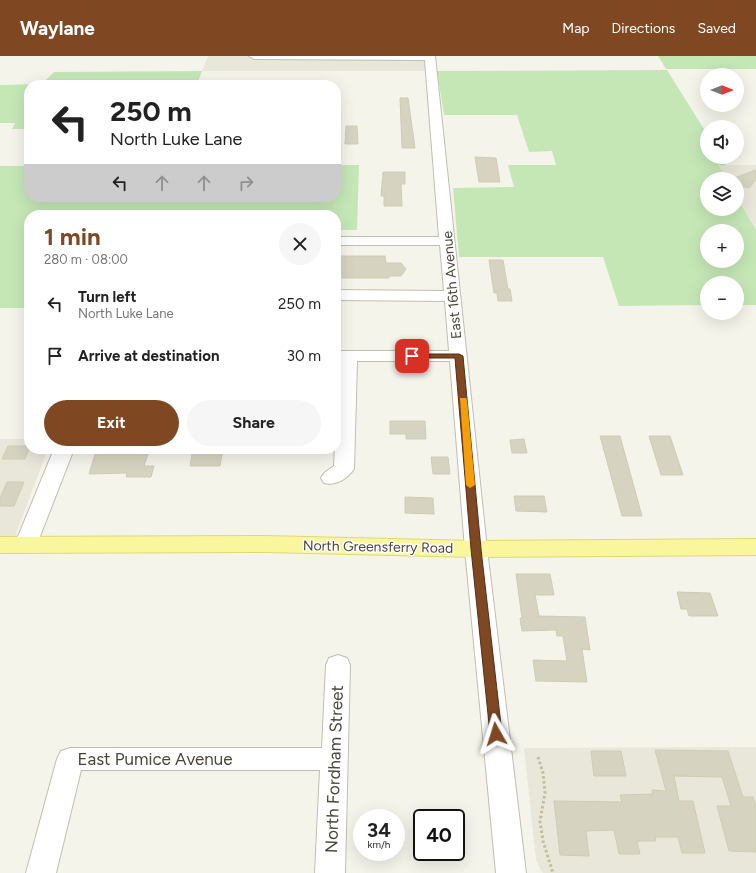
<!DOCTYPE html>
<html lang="en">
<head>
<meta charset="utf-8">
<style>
	:root { --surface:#fff; --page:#f6f6f6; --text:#222; --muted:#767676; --accent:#7f4823 }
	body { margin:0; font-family:Figtree,sans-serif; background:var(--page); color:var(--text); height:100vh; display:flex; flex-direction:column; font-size:15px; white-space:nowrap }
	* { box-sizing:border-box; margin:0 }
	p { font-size:13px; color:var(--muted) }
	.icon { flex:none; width:22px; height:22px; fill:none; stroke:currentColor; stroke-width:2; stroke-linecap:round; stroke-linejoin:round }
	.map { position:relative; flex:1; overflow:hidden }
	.drawer { position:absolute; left:24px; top:154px; width:317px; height:244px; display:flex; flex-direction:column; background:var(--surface); border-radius:16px; box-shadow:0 4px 16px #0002 }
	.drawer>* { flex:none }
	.top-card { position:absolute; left:24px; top:24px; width:317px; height:122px; border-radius:16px; box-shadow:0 4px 16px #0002; background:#fff; color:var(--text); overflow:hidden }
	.needle { width:26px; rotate:90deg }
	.fabs { position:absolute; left:700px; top:12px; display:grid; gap:8px }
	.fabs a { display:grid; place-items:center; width:44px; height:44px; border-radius:50%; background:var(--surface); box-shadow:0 4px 16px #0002; font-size:20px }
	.speed { position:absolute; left:353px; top:753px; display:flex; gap:8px; font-size:20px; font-weight:700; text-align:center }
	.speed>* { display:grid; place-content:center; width:52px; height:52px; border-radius:50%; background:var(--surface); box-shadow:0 4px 16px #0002; line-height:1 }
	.speed small { font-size:10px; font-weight:400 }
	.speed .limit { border:2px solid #111; border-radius:6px; background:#fff; color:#111 }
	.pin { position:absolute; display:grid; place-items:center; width:34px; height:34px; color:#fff; margin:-17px; border-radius:8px; box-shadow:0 2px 6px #0006 }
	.me { position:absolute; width:44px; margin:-22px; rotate:354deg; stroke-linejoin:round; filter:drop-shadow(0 0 3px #0008) }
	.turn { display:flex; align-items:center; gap:14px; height:84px; padding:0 20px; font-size:18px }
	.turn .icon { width:52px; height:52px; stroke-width:2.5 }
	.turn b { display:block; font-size:28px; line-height:34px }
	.lanes { display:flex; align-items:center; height:38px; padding:0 20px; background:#0003; justify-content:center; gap:20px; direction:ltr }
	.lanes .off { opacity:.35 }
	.round { display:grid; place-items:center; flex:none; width:42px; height:42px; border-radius:21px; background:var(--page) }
	.summary { display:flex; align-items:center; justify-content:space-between; height:68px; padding:0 20px }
	h1 { font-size:24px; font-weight:700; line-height:30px; color:var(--accent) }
	.button { display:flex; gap:8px; margin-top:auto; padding:8px 20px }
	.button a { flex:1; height:46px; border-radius:24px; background:var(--accent); color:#fff; font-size:16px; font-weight:700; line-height:46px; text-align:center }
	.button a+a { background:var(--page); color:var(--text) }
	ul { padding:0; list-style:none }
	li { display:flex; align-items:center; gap:12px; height:52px; padding:0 20px }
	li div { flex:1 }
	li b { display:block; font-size:15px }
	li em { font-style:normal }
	header { display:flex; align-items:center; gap:24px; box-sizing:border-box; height:56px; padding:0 20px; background:var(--accent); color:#fff }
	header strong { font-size:19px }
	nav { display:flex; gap:22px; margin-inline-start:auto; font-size:14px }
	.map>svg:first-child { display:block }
	.residential { fill:#e8e7d9 }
	.green { fill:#c5e7b6; fill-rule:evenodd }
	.building { fill:#d6d3c0; stroke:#d0ccb4 }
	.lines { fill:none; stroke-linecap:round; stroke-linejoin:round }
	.minor-casing { stroke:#c0bead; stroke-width:2 }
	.major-casing { stroke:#dfd96e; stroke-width:2 }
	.path { stroke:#c1bd9f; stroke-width:3; stroke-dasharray:2.5 2.5; stroke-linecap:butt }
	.minor { fill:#fff; fill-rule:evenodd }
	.major { fill:#faf69e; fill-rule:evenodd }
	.route { fill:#7f4823; stroke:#532f17 }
	.slow { fill:#f59e0b }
	.labels { text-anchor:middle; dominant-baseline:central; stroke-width:3; stroke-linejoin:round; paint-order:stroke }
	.street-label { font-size:14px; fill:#494639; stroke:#fff }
	.near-street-label { font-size:17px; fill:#494639; stroke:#fff }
</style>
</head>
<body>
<header>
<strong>Waylane</strong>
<nav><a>Map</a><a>Directions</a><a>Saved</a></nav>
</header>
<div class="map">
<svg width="756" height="817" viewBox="0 0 756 817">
	<rect width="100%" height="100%" fill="#f5f4eb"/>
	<!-- residential -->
	<path class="residential" d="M208,0H246L254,3L426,4L427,15H202Z
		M717,109H756V174L737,142V123H726Z
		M0,383H29V393H48L14,483H0Z
		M756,691V817H543L541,815L536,804L524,692Z"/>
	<!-- green -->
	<path class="green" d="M658,0H756V13H666Z
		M667,14L707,78V101H721L726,109H718L726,123H707V153H737V142L756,174V249H737V227H707V249L619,250L603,201H459L453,132L514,131L508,109H556L552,95L529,96L517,59H444L437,15ZM707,175H737V205H707Z
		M202,15L197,29H29V73H12L15,67H0V29L42,28L54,16Z
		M336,109H359L357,174H336V159H29V252H0V110H29V141H336Z"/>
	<!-- building -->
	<path class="building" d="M400,42H408L415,92H402Z
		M346,70H357L358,88H345Z
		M475,101L496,102L500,126H479Z
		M756,114V124L749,132L737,129V121Z
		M383,116H405V128H401L402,150H384V140H381Z
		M336,200H385L386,207H401L406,213L401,220H389V222H336Z
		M489,204H503L508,233H510L512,245H498L497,237H494Z
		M390,365H425L426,383H406V378H390Z
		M600,380H620L642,460H622Z
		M649,380H670L683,419H661Z
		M524,383L527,397H512L510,384Z
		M8,390H29V393L25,403H2Z
		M193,393H223L220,410H190Z
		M95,398H148L144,410H154L151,421H126L127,417L89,418Z
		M431,401H448L450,418H433Z
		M7,426H24L14,450H0V442Z
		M514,440H544L547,456L516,455Z
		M405,441L433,442L434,458L405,457Z
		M516,518H550L554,539H535L539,560L585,561L590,594L582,593L587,626L536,625L533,604L567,605L563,580H557L556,574L522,575L520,562H522Z
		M677,536L710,537L718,560H689L687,553H681Z
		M655,694L728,695L743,741H753L756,751V796L729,795L717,750H731L722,721L674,720L679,745H693L705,797H682L678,781H655L656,785H637L640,798H619L614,774L586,775L589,800L560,799L554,745L622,746L620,739L653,738L652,734L666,735Z
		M591,695H621L626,720H594Z"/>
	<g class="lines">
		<defs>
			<path id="minor" d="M249,0H435L487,493L526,817H496L465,493L450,305H357L354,413C347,423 336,430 324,427L321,422L324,417L334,410L339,305H336V295H449L445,245L336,244V234L444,235L440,189H336V181H439L425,4L254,3Z
				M54,393H74L37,488L34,493L26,496L18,493L15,488Z
				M338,599L347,602L350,609L345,817H315L320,714H81L56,817H26L57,703L61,695L70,692H322L326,609L329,602Z"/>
			<path id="major" d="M265,480L476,485L756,483V499L476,501L265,496L0,497V481Z"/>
		</defs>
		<!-- minor casing -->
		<use href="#minor" class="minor-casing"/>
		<!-- major casing -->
		<use href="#major" class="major-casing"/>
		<!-- path -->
		<path class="path" d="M538,701L543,717L545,737L540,765L543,785L553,817"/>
		<!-- minor -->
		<use href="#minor" class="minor"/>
		<!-- major -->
		<use href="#major" class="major"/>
	</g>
	<!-- route -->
	<path class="route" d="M409,298H459L463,300L481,493L502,678L500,681L496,683L491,681L490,678L471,493L455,302H409Z"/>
	<!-- slow -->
	<path class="slow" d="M460,342H466L467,344L475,429L470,432L466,429Z"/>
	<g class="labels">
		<!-- street labels -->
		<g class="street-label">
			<text transform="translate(452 229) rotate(-95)">East 16th Avenue</text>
			<text transform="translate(378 491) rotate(1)">North Greensferry Road</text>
		</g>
		<!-- near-street labels -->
		<g class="near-street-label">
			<text x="155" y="703">East Pumice Avenue</text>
			<text transform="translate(334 713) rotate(-88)">North Fordham Street</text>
		</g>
	</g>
</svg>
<div class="fabs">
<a><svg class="needle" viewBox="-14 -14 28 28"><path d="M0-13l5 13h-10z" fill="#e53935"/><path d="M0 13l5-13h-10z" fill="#767676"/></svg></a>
<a><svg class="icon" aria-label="sound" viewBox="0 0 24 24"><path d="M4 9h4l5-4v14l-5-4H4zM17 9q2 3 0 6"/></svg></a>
<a><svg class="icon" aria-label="layers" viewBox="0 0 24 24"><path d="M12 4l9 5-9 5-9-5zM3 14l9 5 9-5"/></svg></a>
<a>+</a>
<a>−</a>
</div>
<div class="speed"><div>34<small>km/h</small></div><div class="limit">40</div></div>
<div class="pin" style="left:412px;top:300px;background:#d93025"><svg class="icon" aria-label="arrive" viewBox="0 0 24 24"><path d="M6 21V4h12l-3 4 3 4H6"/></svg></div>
<svg class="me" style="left:496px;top:678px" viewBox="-20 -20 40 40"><path d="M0-17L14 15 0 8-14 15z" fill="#7f4823" stroke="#fff" stroke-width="4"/></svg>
<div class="top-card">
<div class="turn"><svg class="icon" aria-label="left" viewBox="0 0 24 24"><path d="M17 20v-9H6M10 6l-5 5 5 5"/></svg><div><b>250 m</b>North Luke Lane</div></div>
<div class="lanes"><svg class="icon" aria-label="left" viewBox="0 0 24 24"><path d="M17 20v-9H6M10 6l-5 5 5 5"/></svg><svg class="icon off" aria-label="ahead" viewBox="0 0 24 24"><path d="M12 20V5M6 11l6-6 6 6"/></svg><svg class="icon off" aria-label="ahead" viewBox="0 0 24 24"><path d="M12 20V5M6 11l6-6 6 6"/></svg><svg class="icon off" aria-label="right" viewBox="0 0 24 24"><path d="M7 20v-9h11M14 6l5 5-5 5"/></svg></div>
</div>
<section class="drawer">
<div class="summary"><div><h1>1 min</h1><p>280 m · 08:00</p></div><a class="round"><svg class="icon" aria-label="close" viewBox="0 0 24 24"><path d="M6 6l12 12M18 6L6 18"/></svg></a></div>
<ul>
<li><svg class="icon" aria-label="left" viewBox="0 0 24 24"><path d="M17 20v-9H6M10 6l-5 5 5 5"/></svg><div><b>Turn left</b><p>North Luke Lane</p></div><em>250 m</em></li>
<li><svg class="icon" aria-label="arrive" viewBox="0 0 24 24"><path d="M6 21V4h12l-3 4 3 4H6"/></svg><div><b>Arrive at destination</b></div><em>30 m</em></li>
</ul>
<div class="button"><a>Exit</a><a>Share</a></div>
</section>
</div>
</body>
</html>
